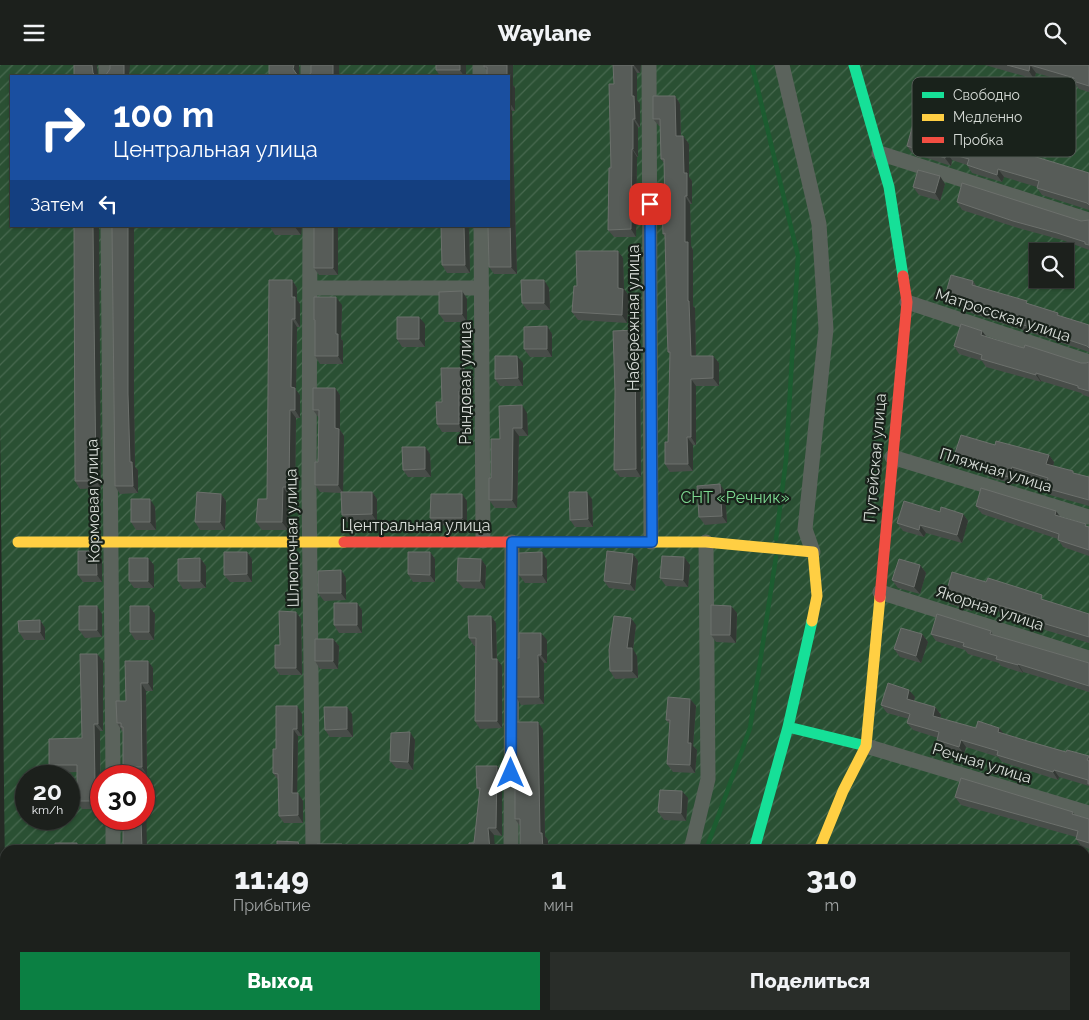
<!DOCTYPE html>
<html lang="ru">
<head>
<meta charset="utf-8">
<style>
	:root { --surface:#1c201c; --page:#292d29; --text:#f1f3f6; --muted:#a0a3a3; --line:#3a3e3b; --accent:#0b8043 }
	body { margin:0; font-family:Raleway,sans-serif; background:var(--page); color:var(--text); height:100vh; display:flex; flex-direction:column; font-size:19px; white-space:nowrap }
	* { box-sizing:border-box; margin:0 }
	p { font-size:16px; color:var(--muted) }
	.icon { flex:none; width:28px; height:28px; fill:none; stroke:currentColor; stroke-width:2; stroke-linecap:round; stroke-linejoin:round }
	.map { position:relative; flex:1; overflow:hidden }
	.side { position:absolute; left:0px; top:780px; width:1090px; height:175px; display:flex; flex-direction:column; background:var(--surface); border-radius:15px 15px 0 0; box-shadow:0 1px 4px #0004,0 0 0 1px var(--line) }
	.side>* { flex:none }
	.banner { position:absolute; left:10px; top:10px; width:500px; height:152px; border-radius:0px; box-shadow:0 1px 4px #0004,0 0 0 1px var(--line); background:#1a4fa0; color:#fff; overflow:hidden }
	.fabs { position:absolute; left:1029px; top:178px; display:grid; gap:10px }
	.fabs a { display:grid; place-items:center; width:45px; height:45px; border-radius:0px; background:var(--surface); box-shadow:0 1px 4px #0004,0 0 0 1px var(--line); font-size:25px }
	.speed { position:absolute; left:15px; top:700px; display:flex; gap:10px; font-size:25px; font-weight:700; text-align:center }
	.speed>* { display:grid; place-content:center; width:65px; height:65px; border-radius:50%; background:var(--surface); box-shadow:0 1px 4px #0004,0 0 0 1px var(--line); line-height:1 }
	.speed small { font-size:12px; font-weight:400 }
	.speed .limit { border:8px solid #d22; background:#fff; color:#111 }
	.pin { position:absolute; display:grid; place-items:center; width:42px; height:42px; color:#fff; margin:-21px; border-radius:10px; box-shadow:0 2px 8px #0006 }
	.me { position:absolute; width:55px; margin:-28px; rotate:0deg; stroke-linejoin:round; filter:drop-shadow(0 0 4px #0008) }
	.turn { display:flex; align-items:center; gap:18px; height:105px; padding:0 20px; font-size:22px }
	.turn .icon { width:65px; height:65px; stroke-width:2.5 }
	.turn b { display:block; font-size:35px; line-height:42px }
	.then { display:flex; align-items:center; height:48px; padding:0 20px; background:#0003; gap:10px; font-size:19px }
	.eta { display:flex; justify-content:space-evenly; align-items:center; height:85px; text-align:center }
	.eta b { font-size:30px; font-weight:800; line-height:35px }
	.primary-button { display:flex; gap:10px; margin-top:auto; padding:10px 20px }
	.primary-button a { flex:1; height:58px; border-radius:0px; background:var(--accent); color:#fff; font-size:20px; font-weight:800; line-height:58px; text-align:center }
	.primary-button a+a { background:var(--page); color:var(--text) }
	header { display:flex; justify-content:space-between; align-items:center; height:65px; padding:0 20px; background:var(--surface); font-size:22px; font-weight:800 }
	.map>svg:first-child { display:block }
	.garden { fill:url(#garden-furrows); fill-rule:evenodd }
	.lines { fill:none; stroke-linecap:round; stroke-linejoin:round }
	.stream { stroke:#1c5c30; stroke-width:4.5 }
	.street { stroke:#5b635c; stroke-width:15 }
	.fast { stroke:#16e098; stroke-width:11 }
	.slow { stroke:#ffcf43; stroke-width:11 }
	.jam { stroke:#f24e42; stroke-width:11 }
	.wall { fill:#484d49 }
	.shaded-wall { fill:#333834 }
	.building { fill:#575c58; stroke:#6c706c }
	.route-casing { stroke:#114b97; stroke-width:12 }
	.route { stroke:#1a73e8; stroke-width:9 }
	.labels { text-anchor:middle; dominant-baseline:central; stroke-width:4.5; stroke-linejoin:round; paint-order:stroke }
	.street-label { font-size:16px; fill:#d8ddd8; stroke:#19221b }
	.park-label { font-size:16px; fill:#7dd991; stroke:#19221b }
	.key { fill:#19221b; stroke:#525a54; stroke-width:1 }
	.key-label { font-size:14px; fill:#d8ddd8 }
</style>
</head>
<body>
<header><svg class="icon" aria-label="menu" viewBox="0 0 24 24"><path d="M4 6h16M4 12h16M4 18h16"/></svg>Waylane<svg class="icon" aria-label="search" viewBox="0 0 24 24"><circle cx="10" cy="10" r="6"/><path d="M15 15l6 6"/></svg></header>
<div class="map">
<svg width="1089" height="955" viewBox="0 0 1089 955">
	<defs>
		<pattern id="garden-furrows" width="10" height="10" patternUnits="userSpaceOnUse" patternTransform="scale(1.25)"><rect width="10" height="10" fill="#2a5033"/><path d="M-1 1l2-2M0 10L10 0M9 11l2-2" fill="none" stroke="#486950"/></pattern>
	</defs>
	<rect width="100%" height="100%" fill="#252a25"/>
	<!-- garden -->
	<path class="garden" d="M0,0H1089V955H7L6,950H1085V785H5V813L0,354ZM11,11H509V161H11ZM1038,186H1065V214H1038ZM26,711H69V754H26ZM101,711H144V754H101Z"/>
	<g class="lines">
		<!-- stream -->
		<path class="stream" d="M752,0L798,191L786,395L776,474
			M706,785L750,663L776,492
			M646,955L648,950"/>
		<!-- street -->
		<path class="street" d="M106,0V11
			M308,0V11
			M480,0V11
			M649,0L651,477
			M782,0L819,159L826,264L805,464L813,487
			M879,88L1089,155
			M108,161L113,711
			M310,161L309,423L313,785
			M481,161L483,476
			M310,223H482
			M907,237L1089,297
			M892,392L1089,452
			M880,527L1089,593
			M866,681L1089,748
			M113,754V785
			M511,785L512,477
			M691,785L708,714L706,477
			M1085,891L1089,892
			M114,950V955
			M315,950V955
			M824,950L837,955
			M510,955V950
			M774,955L776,950"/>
		<!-- fast -->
		<path class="fast" d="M854,0L889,122L903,211
			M788,662L812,556
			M754,785L788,662L866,681
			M708,955L709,950"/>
		<!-- slow -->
		<path class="slow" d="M18,477H344
			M639,477H706L813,487L817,531L812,556
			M819,785L843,726L866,681L880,532"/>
		<!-- jam -->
		<path class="jam" d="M344,477H639
			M880,532L907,237L903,211"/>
	</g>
	<!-- wall -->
	<path class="wall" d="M436,0H466V11H440L436,5Z
		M513,0V20L515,23V46H512L517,209H494L489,202L509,161V11L487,5L484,2Z
		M613,0H641L640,8H637V35L640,39V62H638V92H637L636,172H614L608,165L614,19Z
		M985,0H1089V27L1079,24L1075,19L1036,8L1034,14Z
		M675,31L680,39L681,71H683L689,79V112L692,116V139H690L691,181L693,185V241L695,243L696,291H713L719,298V321H696V380H693V406L670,407L665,399L668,377L670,289L668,287L665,172L663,169L665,146L664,98L661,94V61H659L653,54Z
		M947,69L970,71L974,76L1013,87L1089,108V145L1042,130L1037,123V122L1004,112L1002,117L972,108L967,100L952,95L951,101L912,88L907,81Z
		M945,119L940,136L919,130L913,122Z
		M957,137L1081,156L1089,155V185L1062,175L1018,163L962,145Z
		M74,161L101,423L80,424L75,416Z
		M134,161V337L135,402L138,405V428L120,429L115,421Z
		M302,161L301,170H275L270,162Z
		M314,161H338V210H319L314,203Z
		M441,161H469L470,208H447L442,200Z
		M618,186L623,193L624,224L629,231L627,258L578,255L572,247L577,221Z
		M292,215L297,223V235L300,239V262H297L296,325L300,330V353H296L295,430H288V465H262L256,457L267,434Z
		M973,216L977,222L1029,239L1058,248L1060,251L1089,260V287L971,248L969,245L950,239L945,231Z
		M549,223L550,245H527L522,238Z
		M462,226L467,234V257H445L439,249Z
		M342,240L341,274L343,276V299H320L315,291V256L314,255Z
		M425,259V282H402L397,274Z
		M547,261L552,269V292H530L524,284Z
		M635,265L640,273L641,412H620L614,405Z
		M982,266L987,272L1020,282L1081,298H1086L1089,297V332L1083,330L1081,328L1041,316V317L986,302L982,296L959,289L954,281Z
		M523,298V321H500L495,314Z
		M469,311L470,333H464L465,367H442L437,359L442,337Z
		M335,323L340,330V365L344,371L343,427H372L377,434V457H347L342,450L341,428L320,427L315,420L318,397L319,353L313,345Z
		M527,348L528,371H519L517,443H495L489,435L491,413L500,374Z
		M995,380L1049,390L1054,397L1053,401L1075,408L1089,412V441L1050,430L1045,423L1046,418L1018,410L1014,419L992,413L988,407L960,399L954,391Z
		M425,382L430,389L431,412H408L403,405Z
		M720,419L725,427L727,458L705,460L699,452Z
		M221,429L226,436L225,465H200L195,457Z
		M592,434L593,462H575L570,455Z
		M467,436V461L435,460L430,453Z
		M976,441L1060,452L1086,459L1087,461L1089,462V491L1063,482L1058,474L982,449Z
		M155,442L156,465H136L131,457Z
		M940,447L963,449L968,456L962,478L926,468L924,472L903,466L897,458Z
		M247,487L252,494V517H230L224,510Z
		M430,487L435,494V517H413L408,509Z
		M633,489L638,496L635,526L609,523L604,516Z
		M684,492L690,500L688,522L666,521L660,513Z
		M200,493L206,501V523L183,524L178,516Z
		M102,494V517H83L78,510Z
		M481,494L486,501L485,524L463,523L457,516Z
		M547,495V518H525L519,510Z
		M154,500V523H134L129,516Z
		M920,500L926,508L920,529L898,523L892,515Z
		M341,505L346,513V535L324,536L318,528Z
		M952,507L1089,549V578L1045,565L1041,559L974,539L972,546L950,539L945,532Z
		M357,538L362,545V568H339L334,560Z
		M97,541L102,549V572L85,573L79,565Z
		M731,541L737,548L736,578L716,577L711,570Z
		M296,547L301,554L302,610H280L275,603L280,580Z
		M155,549L154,575H135L130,567Z
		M491,551L496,558L497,594L502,601V663L480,664L475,656V581H474L469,573Z
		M40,555L45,563V575H24L19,567Z
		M636,560L633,585L637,591L638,613L615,614L610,606Z
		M991,566L993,570L1089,598V627L1023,607V608L1001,601L999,598L968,589L965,585L936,576L931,569Z
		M922,569L928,577L921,598L900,592L894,584Z
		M333,574L339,581L338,604H320L315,596Z
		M547,575V598H544V639L521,640L516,632L519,593Z
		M97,589L103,596V666H100L101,744H82L77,736V707L54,708L49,700L82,673Z
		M148,596L153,603V626H146L147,710H128L123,702V666H122L117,658L126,636Z
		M915,632L914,636L935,642L941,650L940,653L976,663H999L1003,668L1024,675L1066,687L1089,691V721L1059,712L1058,715L1002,697L998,692L966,682L964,689L942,683L937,675L938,673L913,665L907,658L909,654L887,648L881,640Z
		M690,634L696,641L693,681L697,685L695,708L673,707L667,699L670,659L666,655Z
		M297,641L302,649V671H298L297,728L303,736V758H284L279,751V716L273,708L276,684Z
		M352,649L353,672H330L325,665Z
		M538,657L543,665L545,771L548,775L520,761L515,754Z
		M415,675L413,705L396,703L390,696Z
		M497,701L502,708V771L494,770L474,778L480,728L477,723Z
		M955,732L1073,747L1075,750L1089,754V784L1081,781L1076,774V772L961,740Z
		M688,733L686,756L664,755L658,747Z
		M1085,853L1089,854V883L1085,882Z
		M1089,892V929L1085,928V893Z"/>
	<!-- shaded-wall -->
	<path class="shaded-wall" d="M92,0H97L98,11H95L93,8Z
		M124,0H130L129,11H124Z
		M294,0H299V11L293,4Z
		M333,0H339V11H333Z
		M460,0H466V11H464L460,5Z
		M507,0H513V20L515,23V46L510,38L509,11H507Z
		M632,0L637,8V35L640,39V62L635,54L632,31Z
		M634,0H641L640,8Z
		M1030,0L1036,8L1034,14L1029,6Z
		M675,31L680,39L681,79L676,71Z
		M509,41L512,46L517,209L511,202L509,103Z
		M633,54L638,62V92L633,84Z
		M683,71L689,79V112L692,116V139L687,131L684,108Z
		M632,84L637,92L636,172L631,164Z
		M947,88L952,95L951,101L945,93Z
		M998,104L1004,112L1002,117L997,110Z
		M940,111L945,119L940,136L935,128Z
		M685,131L690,139L691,181L693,185V241L695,243L696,299L691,291L685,177Z
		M93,161H99L101,423L96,416Z
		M128,161H134V337L135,402L138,405V428L133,421L130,397L128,329Z
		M295,161H302L301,170L295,162Z
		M333,161H338V210L333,203Z
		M464,161H469L470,208L465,200Z
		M618,186L623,193L624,224L629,231L627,258L622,250L618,223Z
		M292,215L297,223V235L300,239V262L295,254L292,232Z
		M544,215L549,223L550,245L544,238Z
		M462,226L467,234V257L462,249Z
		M336,232L342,240L341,274L343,276V299L338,291L336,269Z
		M419,252L425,259V282L419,274Z
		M292,254L297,262L296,325L300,330V353L295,345L291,322Z
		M547,261L552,269V292L547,284Z
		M635,265L640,273L641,412L636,404Z
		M982,266L987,273L981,270Z
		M517,291L523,298V321L518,313Z
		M713,291L719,298V321L713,313Z
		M464,303L469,311L470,333L464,326Z
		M1036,308L1041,316V317L1036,310Z
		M691,314L696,321V380L691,372Z
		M335,323L340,330V365L344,371L343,428L338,420L335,363Z
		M459,326L464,333L465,367L459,359Z
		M522,340L527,348L528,371L522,363Z
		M290,345L296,353L295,430L289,422Z
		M513,363L519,371L517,443L512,435Z
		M687,372L693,380V406L688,399Z
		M425,382L430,389L431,412L425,404Z
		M1049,390L1054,397L1052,406L1046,399Z
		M1012,402L1018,410L1014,419L1008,412Z
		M720,419L725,427L727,458L722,451Z
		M283,422L288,430V465L282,457Z
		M372,427L377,434V457L372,449Z
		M587,427L592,434L593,462L588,454Z
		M221,429L226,436L225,465L220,457Z
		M462,429L467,436V461L462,453Z
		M150,434L155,442L156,465L150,457Z
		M1056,446L1061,453L1055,450Z
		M963,449L968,456L962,478L957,470Z
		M920,460L926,468L924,472L919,465Z
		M96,486L102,494V517L97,510Z
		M247,487L252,494V517L247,509Z
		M430,487L435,494V517L430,510Z
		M542,487L547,495V518L542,510Z
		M633,489L638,496L635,526L630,519Z
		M684,492L690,500L688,522L683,515Z
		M148,493L154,500V523L148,516Z
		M200,493L206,501V523L200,516Z
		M481,494L486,501L485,524L480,516Z
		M920,500L926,508L920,529L914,522Z
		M341,505L346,513V535L341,528Z
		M969,531L974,539L972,546L966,539Z
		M357,538L362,545V568L357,560Z
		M97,541L102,549V572L97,565Z
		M149,541L155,549L154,575L149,567Z
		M731,541L737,548L736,578L730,570Z
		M296,547L301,554L302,610L296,603Z
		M491,551L496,558L497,601L492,594Z
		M631,553L636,560L633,584L637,591L638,613L632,606L627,583Z
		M40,555L45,563V575L40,567Z
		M541,568L547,575V598L541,590Z
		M922,569L928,577L921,598L916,591Z
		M333,574L339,581L338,604L333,596Z
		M97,589L103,596V666L98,659Z
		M538,590L544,598V639L539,632Z
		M497,594L502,601V663L497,656Z
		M148,596L153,603V626L148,618Z
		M1018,599L1023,607V608L1018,600Z
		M141,618L146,626L147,710L142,702Z
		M909,625L915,632L912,641L907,634Z
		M690,634L696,641L693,681L697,685L695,708L690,700L688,678Z
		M297,641L302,649V671L297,664Z
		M347,642L352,649L353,672L347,664Z
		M935,642L941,650L938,658L933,651Z
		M538,657L543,665L545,771L548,775V785H543L540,768Z
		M94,659L100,666V722L101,723V742L98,736L95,718Z
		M999,663L1005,670L998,667Z
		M293,664L298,671L297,736L292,728Z
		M410,667L415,675L413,705L408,697Z
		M961,675L966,682L964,689L959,682Z
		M497,701L502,708V771L496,763Z
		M1054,705L1059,712L1058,715L1053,707Z
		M682,726L688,733L686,756L681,748Z
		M298,728L303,736V758L298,750Z
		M144,731L146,734L147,785H142L141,754H144Z
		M488,763L494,770L495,785H490Z
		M77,778L82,785H77Z
		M342,779L346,785H341Z
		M1089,913V926L1086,922Z
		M101,950H105V955H103Z
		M140,950H145V955H140Z
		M339,950H344V955H339Z
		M540,950H545V955H540Z
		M628,950H634V955H628Z"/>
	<!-- building -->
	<path class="building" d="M74,0H92L93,8L96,11H74Z
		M110,0H124V11H105L110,4Z
		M269,0H294L293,4L298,11H269Z
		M311,0H333V11H307L311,8Z
		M436,0H460V5H436Z
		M484,0H507V11H487V2H484Z
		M613,0H634H632V31H634L635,54H633V84H632L631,164L608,165L609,103H611L609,19H614Z
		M1007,0H1089V21L1073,16L1074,13L1030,0L1029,6Z
		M509,16H510V38H509Z
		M653,31H675L676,71H683L684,108H687V131H685V177H688V236H689L691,291H713V313L691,314V372H687L688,399H665V377H668L670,287H668L667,259L665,168L663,169L662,146H665L664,94H661L660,54H653Z
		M913,59L947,69L948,65L970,71L969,74L1013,87V85L1089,108V140L1087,138L1037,123L1039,116L998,104L997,110L967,100L969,94L947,88L945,93L907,81Z
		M509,103L511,202H489L488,161H509Z
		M918,105L940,111L935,128L913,122Z
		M962,118L1081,156L1089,155V180L1085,179V177L1057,168L1013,156L957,137Z
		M74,161H93L96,416H75Z
		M112,161H128V329L130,397H132L133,421H115Z
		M270,161H295V162H270Z
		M314,161H333V203H314Z
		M441,161H464L465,200H442Z
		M576,186H618V223L623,224L622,250L572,247L574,221H577Z
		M951,210L973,216L972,220L1027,236L1026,238L1058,248L1057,250L1089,260V283L1087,281L966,241L967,238L945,231Z
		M269,215H292V232H295V254H292L291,322L295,323V345H290L289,422H283L282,457H256L258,434H267Z
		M521,215H544V238H522Z
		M462,226V249H439V227Z
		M314,232H336V269H338V291H315V255H314Z
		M397,252H419V274H397Z
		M961,259L982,266L981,270L1020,282L1024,283L1025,280L1081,298H1086L1089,297V326L1078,323V321L1036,308V310L981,294L982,290L954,281Z
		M547,261V284H524V262Z
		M635,265L636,404L614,405L615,326L613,266Z
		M495,291H517L518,313L495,314Z
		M441,303H464V326H459V359H437L436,337H442Z
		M313,323H335V363L339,364L338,420H315V397H318L319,345H313Z
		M522,340V363H513L512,435H489V413H491V374H500L499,341Z
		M961,370L995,380L996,376L1049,390L1046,399L1073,406V408L1089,412V435L1045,423L1048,413L1012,402L1008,412L986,405L987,401L954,391Z
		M402,382H425V404L403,405Z
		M720,419L722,451L699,452L697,421Z
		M981,423L1056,446L1055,450L1086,459L1085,461L1089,462V485L1058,475L1059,469L976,441Z
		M197,427L221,429L220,457H195Z
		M341,427H372V449L342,450Z
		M569,427H587L588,454L570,455Z
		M431,429H462V453H430Z
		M131,434H150V457H131Z
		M904,436L940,447L941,442L963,449L957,470L920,460L919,465L897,458Z
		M78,486H96L97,510H78Z
		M607,486L633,489L630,519L604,516Z
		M224,487H247V509L224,510Z
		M408,487H430V510L408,509Z
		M542,487V510H519V488Z
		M662,491L684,492L683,515L660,513Z
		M129,493H148V516H129Z
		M200,493V516H178V494Z
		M458,493L481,494L480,516H457Z
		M899,494L920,500L914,522L892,515Z
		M341,505V528H318V506Z
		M952,507L986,517L988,513L1042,530L1041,534L1089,549V572L1039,557L1040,553L969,531L966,539L945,532Z
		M334,538H357V560H334Z
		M711,540L731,541L730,570H711Z
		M79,541H97V565H79Z
		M130,541H149V567H130Z
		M279,546L296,547V603H275V580H280Z
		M937,549L991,566L990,569L1089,598V621L1018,599V600L996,594L997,591L963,581L964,578L931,569Z
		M468,551H491L492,594H497V656H475L476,573H469Z
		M614,551L631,553L627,583H632V606H610L609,585Z
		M40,555V567H19L18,556Z
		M901,563L922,569L916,591L894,584Z
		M519,568H541V590H538L539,632H516V593H519Z
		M315,574H333V596H315Z
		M80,589H97L98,659H94L95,718H97L98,736H77V700H49V674L82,673Z
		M125,596H148V618H141L142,702H123V662H121V658H117L116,636H126Z
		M888,618L909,625L907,634L935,642L933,651L976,663L978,656L999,663L998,667L1024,675L1066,687L1067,685L1089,691L1087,695L1089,696V719H1088V715L1054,705L1053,707L997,690L998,686L961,675L959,682L937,675L939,667L907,658L910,649L881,640Z
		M668,632L690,634L688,678H691L690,700L667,699L670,655H666Z
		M276,641H297V664H293L292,728H298V750L279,751L278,709L273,708V684H276Z
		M324,642H347V664L325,665Z
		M515,657H538L540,768H542L543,785H520V754H515Z
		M410,667L408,697L390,696L391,668Z
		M476,701H497L496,763H488L490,785H469V778H474L480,723H477Z
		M961,713L1073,747L1072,749L1089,754V778L1076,774L1078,766L955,732Z
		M660,725L682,726L681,748L658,747Z
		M123,754H141L142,785H123Z
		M277,776L298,777L300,783L304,785H277Z
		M55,778H77V785H55Z
		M317,779H342L341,785H313Z
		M1085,853L1089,854V877L1085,875Z
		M1089,892V913L1086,922H1085V893Z
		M80,950H101L103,955H80Z
		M117,950H140V955H112L117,952Z
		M277,950H301L304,955H277Z
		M318,950H339V955H315L318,952Z
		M517,950H540V955H517Z
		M611,950H628V955H611Z
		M795,950H809L818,953L817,955H794Z
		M856,950H931L948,955H855Z"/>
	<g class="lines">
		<defs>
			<path id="route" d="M511,708L512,477H652L650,139"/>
		</defs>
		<!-- route casing -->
		<use href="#route" class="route-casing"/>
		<!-- route -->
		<use href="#route" class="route"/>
	</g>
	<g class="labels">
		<!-- street labels -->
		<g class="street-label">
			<text transform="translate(1003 250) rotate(18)">Матросская улица</text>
			<text transform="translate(633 253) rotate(-90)">Набережная улица</text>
			<text transform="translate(465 318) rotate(-90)">Рындовая улица</text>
			<text transform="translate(875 393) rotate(-85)">Путейская улица</text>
			<text transform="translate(996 405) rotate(17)">Пляжная улица</text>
			<text transform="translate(93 436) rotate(-91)">Кормовая улица</text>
			<text x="416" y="460">Центральная улица</text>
			<text transform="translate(292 473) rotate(-91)">Шлюпочная улица</text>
			<text transform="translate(990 543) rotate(18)">Якорная улица</text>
			<text transform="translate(982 698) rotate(17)">Речная улица</text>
		</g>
		<!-- park labels -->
		<g class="park-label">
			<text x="735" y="432">СНТ «Речник»</text>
		</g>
	</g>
	<!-- legend -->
	<rect x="912" y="12" width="164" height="80" rx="8" class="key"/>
	<rect x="922" y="27" width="22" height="6" fill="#16e098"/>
	<rect x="922" y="49" width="22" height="7" fill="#ffcf43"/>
	<rect x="922" y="72" width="22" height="6" fill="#f24e42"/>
	<g class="key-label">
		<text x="953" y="35">Свободно</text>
		<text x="953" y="57">Медленно</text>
		<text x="953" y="80">Пробка</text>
	</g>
</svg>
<div class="fabs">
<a><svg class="icon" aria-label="search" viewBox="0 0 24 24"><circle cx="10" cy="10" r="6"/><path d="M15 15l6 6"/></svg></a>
</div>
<div class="speed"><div>20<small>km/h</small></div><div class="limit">30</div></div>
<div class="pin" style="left:650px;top:139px;background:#d93025"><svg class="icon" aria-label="arrive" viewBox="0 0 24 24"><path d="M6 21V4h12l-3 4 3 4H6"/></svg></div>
<svg class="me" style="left:511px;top:708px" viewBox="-20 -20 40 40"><path d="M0-17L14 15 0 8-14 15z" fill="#1a73e8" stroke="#fff" stroke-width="4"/></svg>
<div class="banner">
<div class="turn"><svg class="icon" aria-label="right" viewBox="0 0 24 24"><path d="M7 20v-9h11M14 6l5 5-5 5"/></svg><div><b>100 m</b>Центральная улица</div></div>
<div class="then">Затем<svg class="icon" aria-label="left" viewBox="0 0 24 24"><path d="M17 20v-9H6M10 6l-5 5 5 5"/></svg></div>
</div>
<section class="side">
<div class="eta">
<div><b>11:49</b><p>Прибытие</p></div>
<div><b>1</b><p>мин</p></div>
<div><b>310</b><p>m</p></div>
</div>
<div class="primary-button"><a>Выход</a><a>Поделиться</a></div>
</section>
</div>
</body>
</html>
